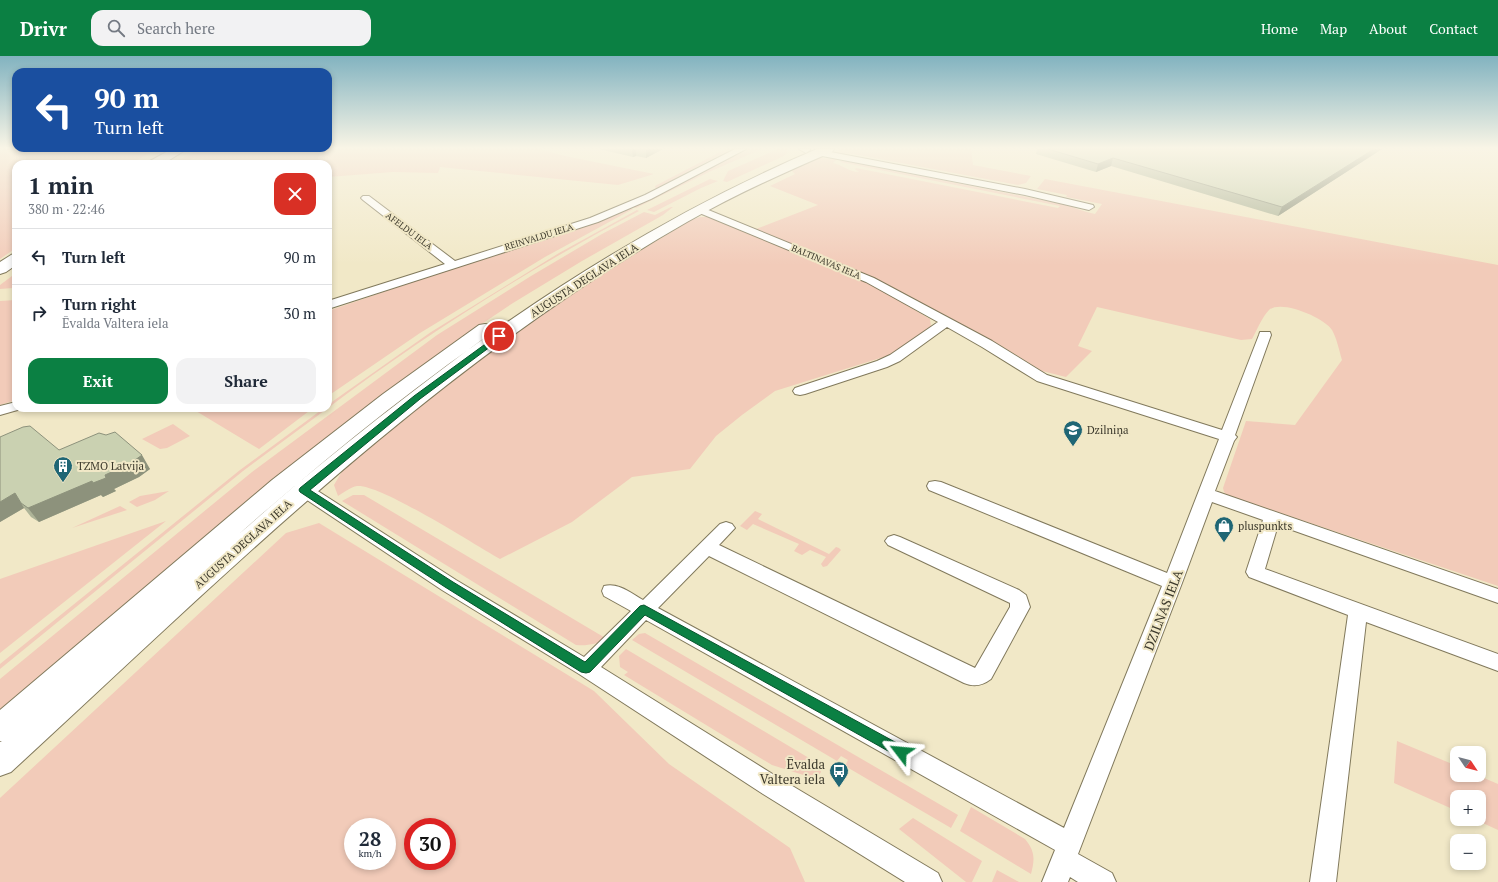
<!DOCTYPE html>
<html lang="en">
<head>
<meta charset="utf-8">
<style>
	:root { --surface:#fff; --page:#f2f2f3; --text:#1f2937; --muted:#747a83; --line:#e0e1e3; --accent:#0b8043 }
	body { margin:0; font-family:"PT Serif",serif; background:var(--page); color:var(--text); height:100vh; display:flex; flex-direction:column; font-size:15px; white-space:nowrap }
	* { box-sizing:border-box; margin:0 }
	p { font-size:13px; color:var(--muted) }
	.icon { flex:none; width:22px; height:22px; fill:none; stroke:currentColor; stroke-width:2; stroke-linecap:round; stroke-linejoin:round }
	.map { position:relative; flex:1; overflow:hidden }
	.sheet { position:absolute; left:12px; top:104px; width:320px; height:252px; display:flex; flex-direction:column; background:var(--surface); border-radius:12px; box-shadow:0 2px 6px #0003 }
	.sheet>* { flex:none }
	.top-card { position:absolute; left:12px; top:12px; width:320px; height:84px; border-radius:12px; box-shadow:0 2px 6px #0003; background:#1a4fa0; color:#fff; overflow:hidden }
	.needle { width:26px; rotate:125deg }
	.tools { position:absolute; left:1450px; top:690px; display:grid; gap:8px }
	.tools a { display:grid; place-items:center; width:36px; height:36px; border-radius:8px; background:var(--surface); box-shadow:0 2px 6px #0003; font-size:20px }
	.speed { position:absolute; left:344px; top:762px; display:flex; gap:8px; font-size:20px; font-weight:700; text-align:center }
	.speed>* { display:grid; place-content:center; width:52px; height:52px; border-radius:50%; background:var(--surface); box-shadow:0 2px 6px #0003; line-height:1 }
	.speed small { font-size:10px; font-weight:400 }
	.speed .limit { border:6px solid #d22; background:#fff; color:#111 }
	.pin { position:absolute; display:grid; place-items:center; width:34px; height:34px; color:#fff; margin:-17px; border:2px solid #fff; border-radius:50%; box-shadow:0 1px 4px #0007 }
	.me { position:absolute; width:44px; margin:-22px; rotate:299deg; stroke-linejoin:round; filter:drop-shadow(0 0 3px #0008) }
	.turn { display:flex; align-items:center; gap:14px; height:84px; padding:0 16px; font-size:18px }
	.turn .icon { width:52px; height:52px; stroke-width:2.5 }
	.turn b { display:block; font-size:28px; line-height:34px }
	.round { display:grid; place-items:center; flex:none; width:42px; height:42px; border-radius:12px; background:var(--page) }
	.head { display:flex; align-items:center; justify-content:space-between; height:68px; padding:0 16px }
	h1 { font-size:24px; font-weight:700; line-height:30px }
	.button { display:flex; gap:8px; margin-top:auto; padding:8px 16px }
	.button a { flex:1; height:46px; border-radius:12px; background:var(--accent); color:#fff; font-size:16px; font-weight:700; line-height:46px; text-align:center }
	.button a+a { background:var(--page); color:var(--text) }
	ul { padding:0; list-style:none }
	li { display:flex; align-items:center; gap:12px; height:56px; padding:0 16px; border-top:1px solid var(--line) }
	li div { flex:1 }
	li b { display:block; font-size:15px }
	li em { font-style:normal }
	header { display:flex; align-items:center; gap:24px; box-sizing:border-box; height:56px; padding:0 20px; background:var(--accent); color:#fff }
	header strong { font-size:19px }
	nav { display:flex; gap:22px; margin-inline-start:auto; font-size:14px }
	.search { width:280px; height:36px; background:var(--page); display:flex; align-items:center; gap:10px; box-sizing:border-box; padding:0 14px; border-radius:12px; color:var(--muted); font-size:15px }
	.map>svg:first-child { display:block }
	.green { fill:#f2cbb9; fill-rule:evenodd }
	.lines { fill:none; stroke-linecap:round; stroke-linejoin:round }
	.minor-casing { stroke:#81795c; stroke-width:2 }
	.secondary-casing { stroke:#81795c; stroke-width:2 }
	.primary-casing { stroke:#81795c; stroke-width:2 }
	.minor { fill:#fff; fill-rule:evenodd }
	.secondary { fill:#fff; fill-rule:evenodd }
	.primary { fill:#fff; fill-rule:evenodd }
	.wall { fill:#aeb498 }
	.shaded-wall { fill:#8d927c }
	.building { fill:#cad1b1; stroke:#8d927c }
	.route { fill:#0b8043; stroke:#07532c }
	.labels { text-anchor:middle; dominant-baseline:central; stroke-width:4; stroke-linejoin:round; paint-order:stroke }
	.far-street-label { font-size:9px; fill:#3b382b; stroke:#f1e8c7 }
	.street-label { font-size:11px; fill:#3b382b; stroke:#f1e8c7 }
	.poi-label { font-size:11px; fill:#3b382b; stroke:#f1e8c7; text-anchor:start }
	.near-street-label { font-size:13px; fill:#3b382b; stroke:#f1e8c7 }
	.near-poi-label { font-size:13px; fill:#3b382b; stroke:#f1e8c7; text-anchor:end }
</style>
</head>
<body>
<header>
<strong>Drivr</strong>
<div class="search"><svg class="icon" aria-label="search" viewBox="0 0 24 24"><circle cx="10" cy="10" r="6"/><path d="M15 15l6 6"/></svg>Search here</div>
<nav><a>Home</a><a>Map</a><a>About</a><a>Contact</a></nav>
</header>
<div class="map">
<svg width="1498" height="826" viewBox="0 0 1498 826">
	<rect width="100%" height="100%" fill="#f1e8c7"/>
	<!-- green -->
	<path class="green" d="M3,93H157L130,108H16V192L0,203V96Z
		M201,93H539L565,100L654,118L618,129L440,111L438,117L393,116L328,121V108H245L193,102L183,108H170Z
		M726,93H731L656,133L655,130Z
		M748,93H762L711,115L636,152L633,151Z
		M778,93H787L788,95L784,100L727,126L723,125L728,115Z
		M839,93H971L973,109L1031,120L1026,127L1018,129L848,97L844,98L839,96Z
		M819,102L837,103L833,107C842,109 850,116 859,116L855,113L856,112L1058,152L1060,150L840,106L842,104L1062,148C1074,151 1084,156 1095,158L1102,148L1066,141L1067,139L1037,133L1045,123L1498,209V530L1227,439L1224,436L1223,432L1246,365L1295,369L1342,304C1339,294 1337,283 1332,274C1325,262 1281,243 1269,254C1262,261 1257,274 1252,283L1241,284L1097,251L1078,290L1092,295L1066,321L1042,315L998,288L828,203L756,173L818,149L770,130L795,118L792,115L800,109Z
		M710,123L718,125L701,132L654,156L647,154Z
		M671,151H673L663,159L582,205L513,247L452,288L348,366L0,657V623L252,416L437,279L531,220L602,178L644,156L655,159Z
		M629,152L633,153L545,201L420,277L328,340V255Z
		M637,154L639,155C531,212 426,278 328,352V349L336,343L431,276L559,197Z
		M700,161H708L869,227L930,263L931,271L890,299L775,335L742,359L716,380L690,413L632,421L572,466L500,503C475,489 379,427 357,430C351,431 343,437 338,440L334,429L344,412C406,362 467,310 533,264C584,228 638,196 691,164Z
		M16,217V230L13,232L0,233V229Z
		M16,244V344L0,349V245Z
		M191,352H313L259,393Z
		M324,352H328L243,415L0,613V608L240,414Z
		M173,368L190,380L167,392L160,393L142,383Z
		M169,435L155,444L137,451L129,446L140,440Z
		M353,439H364L607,583C596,588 588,590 576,589L342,445Z
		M120,450L127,454L72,472Z
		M755,455L762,458L758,463L829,498L836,491L839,492L841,494L827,510L823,511L821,508L826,501L810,494L802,499L794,495L799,488L753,468L747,474L740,470Z
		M166,465L0,597V523Z
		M319,467L594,635L669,708L790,792L805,826H0V742L286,477ZM353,771H387V805H353ZM413,771H447V805H413Z
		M645,577L958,759L951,772L845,710L848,704L841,700L837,705L632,584L639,578Z
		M626,593L819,708L821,716L816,723L772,709L624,619L628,616L620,611L619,600Z
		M1397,685L1457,710V719H1477L1498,728V774L1474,763H1479V741H1457V755L1394,727Z
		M971,751L1025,783C1035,795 1035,803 1031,818L960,775Z
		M913,762L982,805L972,826H966L899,773Z
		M997,814L1019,826H992Z"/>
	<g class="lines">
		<defs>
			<path id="minor" d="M735,93H746L651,143L598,166L328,253V245L445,208L363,144L361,142L363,140H369L455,205L590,162L645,139Z
				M799,93H810V94L806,97Z
				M820,94L1025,133L1093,149L1094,151L1089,154L1025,139L817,99L816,97L817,95Z
				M701,151L874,222L992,285L1047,319L1222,374L1259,279L1260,276H1270L1271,279L1235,379L1237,381L1234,385L1215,435L1498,533V547L1278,469L1265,513L1498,598V615L1366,566L1336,826H1310L1348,559L1249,521L1246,516L1263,464L1212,446L1182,527L1078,798L1112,817L1116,826H1078L1070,821L1068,826H1042L1055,794L646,564L601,611L779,722L938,817L942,826H905L763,738L579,618L442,534L298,438L296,434L298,430L304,429L310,430L456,524L584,601L631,555L604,540L602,535L604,530C618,526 631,537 643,544L720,468L726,466L732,468L735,472L719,489L975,612L1010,551V547L888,489L885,485L888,481L894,479L900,481L1019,534L1026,539L1030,551L991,623C982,630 974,631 964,627L709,500L658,552L1064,772L1162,530L929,434L927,430L929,426L935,425L941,426L1167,517L1219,383L1037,325L982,291L947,271L900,305L887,311L805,338L800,339L795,338L793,335L795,332L877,305L890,299L938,266L866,226L697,156L696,154Z
				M16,346V352H22L21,353L0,359V350Z"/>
			<path id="secondary" d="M817,93H834L832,96C783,117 734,139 687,166C433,311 225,519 11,716L0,720V686L2,685H0V654L272,424L383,338L479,269L485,268L491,269L494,273L491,277C404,341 320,406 239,478C413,325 603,184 817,93Z"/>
			<path id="primary" d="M172,93H187L163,108H148L150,105Z
				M16,197V209L6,216L0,218V206L11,199Z"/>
		</defs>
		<!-- minor casing -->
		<use href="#minor" class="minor-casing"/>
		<!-- secondary casing -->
		<use href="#secondary" class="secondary-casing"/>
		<!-- primary casing -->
		<use href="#primary" class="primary-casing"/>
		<!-- minor -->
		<use href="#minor" class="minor"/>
		<!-- secondary -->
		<use href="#secondary" class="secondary"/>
		<!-- primary -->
		<use href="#primary" class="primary"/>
	</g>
	<!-- wall -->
	<path class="wall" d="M599,93H663L646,102L636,100L633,101Z
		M1037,93H1382L1278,160L1111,110L1096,116L1036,98Z
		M106,379L150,413L139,421L114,433L116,435L103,441L101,439L39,466L31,461L24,452L0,466V381L59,394Z"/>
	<!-- shaded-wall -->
	<path class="shaded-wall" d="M632,93H636V100L633,101Z
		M646,93H663L646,102Z
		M1374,93H1382L1278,160L1282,151Z
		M1113,102L1111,110L1096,116L1098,108Z
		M142,399L150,413L139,421L114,433L116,435L103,441L101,439L39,466L28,452L105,419Z
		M15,437L24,452L0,466V446Z"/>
	<!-- building -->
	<path class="building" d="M1048,93H1374L1282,151L1113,102L1098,108Z
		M30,370L59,394L99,377L106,379L115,376L142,399L131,407L105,419L106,422L93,427L92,425L28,452L21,447L15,437L0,446V381L23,371Z"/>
	<!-- sky -->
	<linearGradient id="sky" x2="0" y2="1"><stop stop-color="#82b3c0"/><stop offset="0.44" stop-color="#f9f5e6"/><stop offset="1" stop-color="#f9f5e6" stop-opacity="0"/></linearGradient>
	<rect width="1498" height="209" fill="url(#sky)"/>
	<!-- route -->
	<path class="route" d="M499,278L502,279V282L420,343L310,434L453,526L585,606L640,550L644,549L906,692L908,696L906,700L901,701L897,700L645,559L590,616L586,617L581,616L445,531L300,436L299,434L300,432L414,340Z"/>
	<!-- icons -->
	<defs>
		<symbol id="school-pin" viewBox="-11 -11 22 30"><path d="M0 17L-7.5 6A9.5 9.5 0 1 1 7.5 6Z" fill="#1f6675" stroke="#f1e8c7"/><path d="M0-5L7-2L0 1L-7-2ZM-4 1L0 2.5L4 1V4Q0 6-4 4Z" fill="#fff"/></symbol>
		<symbol id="building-pin" viewBox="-11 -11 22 30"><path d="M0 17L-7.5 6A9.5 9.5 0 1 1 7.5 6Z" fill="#1f6675" stroke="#f1e8c7"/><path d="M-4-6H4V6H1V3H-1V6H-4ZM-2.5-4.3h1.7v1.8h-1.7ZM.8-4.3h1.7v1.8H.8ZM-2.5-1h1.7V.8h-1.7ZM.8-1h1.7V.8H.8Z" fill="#fff"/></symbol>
		<symbol id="shop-pin" viewBox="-11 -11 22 30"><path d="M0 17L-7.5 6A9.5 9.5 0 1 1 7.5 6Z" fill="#1f6675" stroke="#f1e8c7"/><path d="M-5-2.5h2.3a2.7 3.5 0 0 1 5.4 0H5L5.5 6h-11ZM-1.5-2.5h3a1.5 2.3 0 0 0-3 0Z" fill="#fff"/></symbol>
		<symbol id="bus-pin" viewBox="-11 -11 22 30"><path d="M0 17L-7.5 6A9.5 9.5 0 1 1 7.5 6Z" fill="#1f6675" stroke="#f1e8c7"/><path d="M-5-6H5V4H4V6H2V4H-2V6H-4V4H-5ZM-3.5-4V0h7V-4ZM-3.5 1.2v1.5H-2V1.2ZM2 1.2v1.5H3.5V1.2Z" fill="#fff"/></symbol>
	</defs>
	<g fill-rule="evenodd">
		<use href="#school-pin" x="1062" y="363" width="22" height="30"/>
		<use href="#building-pin" x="52" y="399" width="22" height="30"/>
		<use href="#shop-pin" x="1213" y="459" width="22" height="30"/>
		<use href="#bus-pin" x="828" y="704" width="22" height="30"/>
	</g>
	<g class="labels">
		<!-- far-street labels -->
		<g class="far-street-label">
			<text transform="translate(409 175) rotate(37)">AFELDU IELA</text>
			<text transform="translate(539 181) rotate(-17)">REINVALDU IELA</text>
			<text transform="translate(826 206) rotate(23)">BALTINAVAS IELA</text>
		</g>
		<!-- street labels -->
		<g class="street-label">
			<text transform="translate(584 224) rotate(-33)">AUGUSTA DEGLAVA IELA</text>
			<text transform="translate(243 488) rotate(-42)">AUGUSTA DEGLAVA IELA</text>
		</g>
		<!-- poi labels -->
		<g class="poi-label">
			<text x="1087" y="374">Dzilniņa</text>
			<text x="77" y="410">TZMO Latvija</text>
			<text x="1238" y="470">pluspunkts</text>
		</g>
		<!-- near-street labels -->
		<g class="near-street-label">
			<text transform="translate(1163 554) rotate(-69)">DZILNAS IELA</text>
		</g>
		<!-- near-poi labels -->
		<g class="near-poi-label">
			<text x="825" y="708">Ēvalda<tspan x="825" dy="15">Valtera iela</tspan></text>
		</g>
	</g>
</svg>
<div class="tools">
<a><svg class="needle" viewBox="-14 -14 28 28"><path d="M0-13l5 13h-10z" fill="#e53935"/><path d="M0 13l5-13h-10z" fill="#747a83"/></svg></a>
<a>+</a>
<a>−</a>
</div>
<div class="speed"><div>28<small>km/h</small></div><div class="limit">30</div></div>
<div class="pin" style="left:499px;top:280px;background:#d93025"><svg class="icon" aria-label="arrive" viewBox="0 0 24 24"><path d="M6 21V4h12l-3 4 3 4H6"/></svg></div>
<svg class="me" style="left:901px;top:696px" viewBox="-20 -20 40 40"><path d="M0-17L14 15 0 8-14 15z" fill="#0b8043" stroke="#fff" stroke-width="4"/></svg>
<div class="top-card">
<div class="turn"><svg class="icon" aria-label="left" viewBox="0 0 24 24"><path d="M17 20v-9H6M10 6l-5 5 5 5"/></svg><div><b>90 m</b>Turn left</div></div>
</div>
<section class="sheet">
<div class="head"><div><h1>1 min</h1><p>380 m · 22:46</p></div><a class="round" style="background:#d93025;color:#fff"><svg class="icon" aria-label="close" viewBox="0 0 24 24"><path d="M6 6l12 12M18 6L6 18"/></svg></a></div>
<ul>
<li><svg class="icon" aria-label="left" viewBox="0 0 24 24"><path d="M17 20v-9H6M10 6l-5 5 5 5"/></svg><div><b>Turn left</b></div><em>90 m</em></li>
<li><svg class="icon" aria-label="right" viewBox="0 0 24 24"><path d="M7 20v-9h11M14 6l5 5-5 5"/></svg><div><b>Turn right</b><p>Ēvalda Valtera iela</p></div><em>30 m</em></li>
</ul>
<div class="button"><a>Exit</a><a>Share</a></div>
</section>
</div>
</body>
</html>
